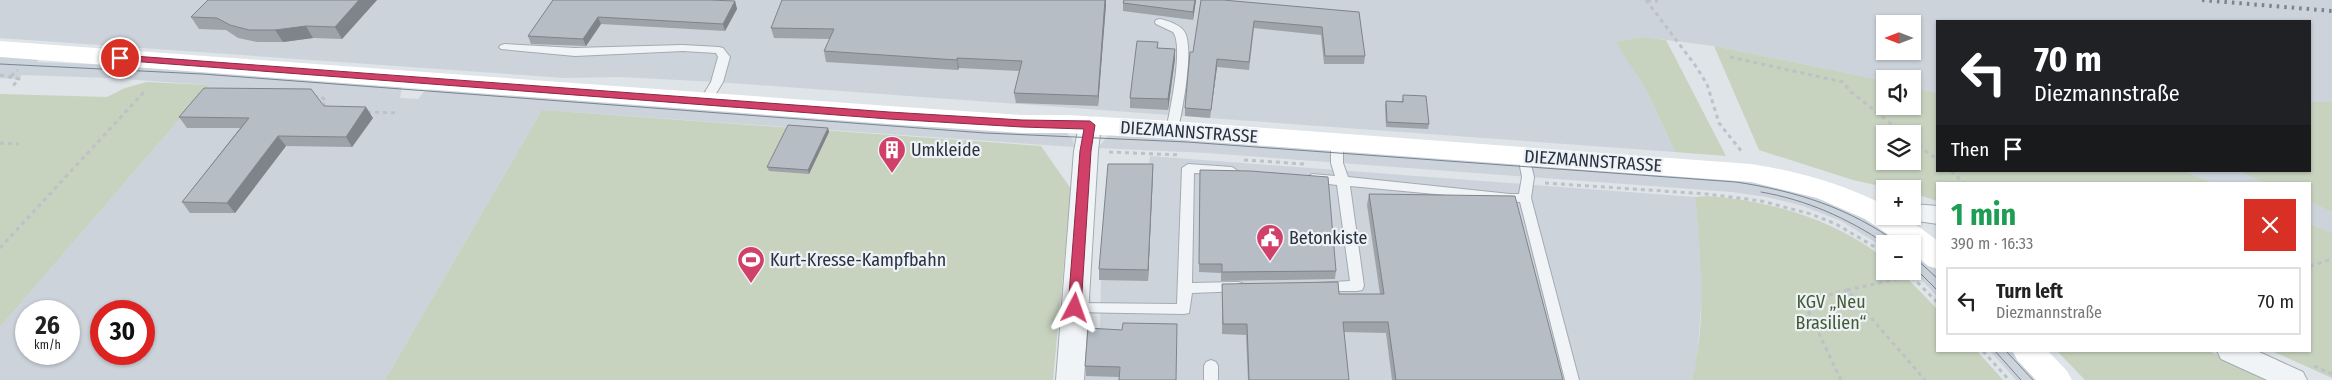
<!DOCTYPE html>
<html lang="en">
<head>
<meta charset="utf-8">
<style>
	:root { --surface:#fff; --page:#f2f2f2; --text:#222; --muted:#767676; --line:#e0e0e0 }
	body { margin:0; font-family:"Fira Sans Condensed",sans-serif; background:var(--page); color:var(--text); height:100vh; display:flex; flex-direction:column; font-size:19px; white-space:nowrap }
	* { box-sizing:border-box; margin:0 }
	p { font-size:16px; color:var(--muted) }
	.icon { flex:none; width:28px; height:28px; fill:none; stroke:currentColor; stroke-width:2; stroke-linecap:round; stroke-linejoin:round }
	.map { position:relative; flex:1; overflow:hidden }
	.panel { position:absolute; left:1936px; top:182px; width:375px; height:170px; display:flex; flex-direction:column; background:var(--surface); border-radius:0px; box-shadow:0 1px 4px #0004 }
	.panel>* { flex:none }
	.top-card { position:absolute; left:1936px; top:20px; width:375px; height:152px; border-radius:0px; box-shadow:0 1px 4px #0004; background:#202124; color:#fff; overflow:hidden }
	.needle { width:32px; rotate:270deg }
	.tools { position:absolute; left:1876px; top:15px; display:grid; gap:10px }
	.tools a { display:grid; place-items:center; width:45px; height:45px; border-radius:0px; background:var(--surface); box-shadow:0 1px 4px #0004; font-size:25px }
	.speed { position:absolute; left:15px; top:300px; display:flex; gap:10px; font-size:25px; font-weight:700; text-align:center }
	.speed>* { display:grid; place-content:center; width:65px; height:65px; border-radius:50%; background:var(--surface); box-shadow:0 1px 4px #0004; line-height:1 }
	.speed small { font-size:12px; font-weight:400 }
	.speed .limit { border:8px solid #d22; background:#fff; color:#111 }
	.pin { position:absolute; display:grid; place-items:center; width:42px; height:42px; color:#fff; margin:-21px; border:2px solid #fff; border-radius:50%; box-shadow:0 1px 5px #0007 }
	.me { position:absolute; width:55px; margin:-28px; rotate:4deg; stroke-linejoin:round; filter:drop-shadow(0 0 4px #0008) }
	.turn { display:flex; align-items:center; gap:18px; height:105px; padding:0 15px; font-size:22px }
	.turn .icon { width:65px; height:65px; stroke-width:2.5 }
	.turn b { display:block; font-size:35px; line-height:42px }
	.then { display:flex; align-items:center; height:48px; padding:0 15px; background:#0003; gap:10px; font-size:19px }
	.round { display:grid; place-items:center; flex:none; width:52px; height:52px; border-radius:0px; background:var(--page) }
	.summary { display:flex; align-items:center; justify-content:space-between; height:85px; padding:0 15px }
	h1 { font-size:30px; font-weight:700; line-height:38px; color:#1e9e55 }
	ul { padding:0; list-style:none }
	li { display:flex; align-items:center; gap:15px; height:68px; margin:0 10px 8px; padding:0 5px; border:2px solid var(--line); border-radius:0px }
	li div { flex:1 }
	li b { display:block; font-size:19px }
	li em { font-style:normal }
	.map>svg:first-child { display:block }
	.built { fill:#ccd3da; fill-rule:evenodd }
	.green { fill:#c7d2bf; fill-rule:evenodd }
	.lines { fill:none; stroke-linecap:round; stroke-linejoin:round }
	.lane-casing { stroke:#a3abb2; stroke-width:2 }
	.street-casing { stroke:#a3abb2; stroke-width:2 }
	.path { stroke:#bcc2c7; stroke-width:3; stroke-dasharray:4 4; stroke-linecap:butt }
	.lane { fill:#f1f4f6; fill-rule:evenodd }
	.street { fill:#f1f4f6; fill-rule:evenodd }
	.secondary { fill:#fff; fill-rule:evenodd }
	.tram { stroke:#788592; stroke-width:1 }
	.rail { stroke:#788592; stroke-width:4; stroke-dasharray:2.5 5; stroke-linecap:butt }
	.wall { fill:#9da3a9 }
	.shaded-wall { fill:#7f848a }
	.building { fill:#b6bdc5; stroke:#7f848a }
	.route { fill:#d14069; stroke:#882a44 }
	.labels { text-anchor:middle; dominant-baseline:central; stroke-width:4.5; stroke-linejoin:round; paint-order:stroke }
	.street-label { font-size:18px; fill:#273340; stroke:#eef2f6 }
	.poi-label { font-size:18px; fill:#273340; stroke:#eef2f6; text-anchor:start }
	.park-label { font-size:18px; fill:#415c34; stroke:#eef2f6 }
</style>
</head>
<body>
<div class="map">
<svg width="2332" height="380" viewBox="0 0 2332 380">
	<rect width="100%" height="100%" fill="#dee4e8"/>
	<!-- built -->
	<path class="built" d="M0,0H2332V102H2310V21H1938L1937,93L1913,87L1912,79H1885V81L1714,46L1643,37L1617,42L1647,91L1675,152L717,82L621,77L565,78L0,38ZM1885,24H1912V51H1885Z
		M0,55L40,58L37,62L113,65L115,64L402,87L400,98L418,99L424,92L431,89L1066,132L1073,140L1074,147L542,110L385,380H0V327L209,85L110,78L22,75L19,79L0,78ZM26,311H69V354H26ZM101,311H144V354H101Z
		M1109,134L1756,180L1847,207L1908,244H1885V248L1841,221L1803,206L1767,197L1732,192L1207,153L1098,148Z
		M1150,156L1695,197L1703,281L1697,359L1692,380H1085L1089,338H1100L1101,280H1099L1108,174L1148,175Z
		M2185,171H2244L2243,173L2267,184H2215Z
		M2310,202L2332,212V233L2310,224Z
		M1912,248L1937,269V296L1913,271Z
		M1990,351H2011L2038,380H2016Z"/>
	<!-- green -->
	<path class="green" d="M1643,37L1666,40L1726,156L1675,152L1647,91L1616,42Z
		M1714,46L1885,81V106H1912L1913,87L1937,93L1938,171H2185L2215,184H1938L1937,201L1913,193L1912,189H1894L1853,180L1759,150ZM1885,134H1912V161H1885Z
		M147,82L209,85L0,327V94L107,97L125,88Z
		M2310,102H2332V212L2310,202V184H2267L2243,173L2244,171H2310Z
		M542,110L1041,146L1071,189L1053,380H385Z
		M1707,196C1771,201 1833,218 1885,259V271H1900L1937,309L1938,351H1977L2003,380H1692C1707,319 1701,259 1695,197Z
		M2310,224L2332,233V378L2272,351H2310Z
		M2057,351H2209L2270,380H2085Z"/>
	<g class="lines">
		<defs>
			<path id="lane" d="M1160,19C1168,21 1179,24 1184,31C1195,46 1182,111 1178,130L1172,134L1166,130C1170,111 1184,46 1173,32L1156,24L1155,22L1156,20Z
				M505,44L575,48L683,45L719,47L723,48L730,57L723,82L709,105L705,106L699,102L711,82L718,57L716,53L683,51L575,56L501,49L499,47L501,45Z
				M1337,138L1343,142V163L1348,177L1510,194H1519L1522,177L1518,156L1524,152L1528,153L1534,177L1531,198L1579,380H1565L1520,202L1350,186L1364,286L1362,290L1357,291H1317L1315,287L1317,283L1350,281L1337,185L1312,182L1306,178L1312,174L1335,176L1331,163V142Z
				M1188,164L1232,167L1238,171L1232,175L1194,173L1192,283L1237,282L1242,283L1244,287L1242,291L1192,293L1189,313L1184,314L1070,312L1068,308L1070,304L1075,303L1177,304L1182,168Z
				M1211,360L1216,362L1218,366V380H1204V366L1206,362Z"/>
			<path id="street" d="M1090,117L1098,120L1101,125L1098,151L1084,380H1056L1074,151L1079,125L1082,120Z
				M1912,204L1938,206V224L1903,219L1902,216H1912Z
				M2217,351H2257L2303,372L2307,380H2267L2221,359Z"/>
		</defs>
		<!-- lane casing -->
		<use href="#lane" class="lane-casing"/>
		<!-- street casing -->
		<use href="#street" class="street-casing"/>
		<!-- path -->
		<path class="path" d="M1646,0L1695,65L1707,84L1719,123L1742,152
			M1647,1H1658
			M1730,57L1843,82L1850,91L1904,134
			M0,75L19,79L11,88
			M11,76L18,70
			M314,97H322L326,102L322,107
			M367,112L399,113
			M1912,141L1938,160
			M0,143L19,144
			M1109,152L1180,155
			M1244,160L1305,164
			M1951,171L1965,184
			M1545,183L1707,194L1761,201L1811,214L1836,224L1885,253
			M0,248L144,92
			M2310,266L2332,259
			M1906,271L1938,303
			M1847,290L1911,276
			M1983,351L2009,380
			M2314,366L2332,374
			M1841,380L1804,302L1847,290L1925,380"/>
		<!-- lane -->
		<use href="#lane" class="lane"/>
		<!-- street -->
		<use href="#street" class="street"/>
		<!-- secondary -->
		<path class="secondary" d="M0,41L889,106L1022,115H1068L1172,121L1751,164C1798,171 1842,184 1885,205V216H1904L1938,241V269L1928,266L1912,252V244H1902L1865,219L1817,198L1751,182L1172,139L1068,133H1022L889,124L0,57Z
			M2013,351H2048L2067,371L2072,380H2036L2017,360Z"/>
		<!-- tram -->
		<path class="tram" d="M0,64L202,74L985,133L1187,142L1736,182C1796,191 1850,208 1899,244
			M1761,192C1807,200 1847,218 1886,244
			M1912,255L1938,279
			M1912,265L1938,291
			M1995,351L2021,380
			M2006,351L2033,380"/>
		<!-- rail -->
		<path class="rail" d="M2202,0L2332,11"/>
	</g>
	<!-- wall -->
	<path class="wall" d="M377,0L342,39L313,38L283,42H257L238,38L226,30L199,29L191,17Z
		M553,0L735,1L737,9L725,31L601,24L586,46L531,44L528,36Z
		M1196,0L1193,20L1123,11V3Z
		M1201,0L1359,12L1365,56L1364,64H1324L1321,35L1254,28L1249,70L1217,67L1210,118L1185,116V108Z
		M1106,4L1098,106L1016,103L1014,93L1019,71L959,68L958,70L826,62L824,51L830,39L774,38L771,28Z
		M1158,42V48L1175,49V59L1168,110L1130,108V98Z
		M1403,95L1429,124L1428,129L1386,127L1385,105L1386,101H1402Z
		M324,106L373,118L352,147L286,146L235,213H190L182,202L240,128H187L179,117Z
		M828,128L829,132L809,174L769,171L767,167Z
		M1153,164L1148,281L1099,280V269Z
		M1200,170L1336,271L1335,279L1221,281V273L1199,272Z
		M1369,194L1563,380H1392L1386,333L1344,332L1349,380H1248L1246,335L1222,334V284L1339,294H1380L1367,205Z
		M1122,330L1119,377L1086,376L1085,366Z"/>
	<!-- shaded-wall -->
	<path class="shaded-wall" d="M359,0H377L342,39L335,27Z
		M1105,0H1106V4L1098,106V96Z
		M1195,0H1196L1193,20V12Z
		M735,1L737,9L725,31L723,24Z
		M598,17L601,24L586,46L583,39Z
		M306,26L313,38L283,42L275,30Z
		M1175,49V59L1168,110V99Z
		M957,58L959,68L958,70L957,60Z
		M1217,59V67L1210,118L1211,110Z
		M366,107L373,118L352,147L346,137Z
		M828,128L829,132L809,174L808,170Z
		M278,136L286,146L235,213L227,203Z
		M1153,164V175L1148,281V270Z"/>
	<!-- building -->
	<path class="building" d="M208,0H359L335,27L306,26L275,30H249L230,25L217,18L191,17Z
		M553,0H710L735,1L723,24L598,17L583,39L528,36Z
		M782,0H1105L1098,96L1014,93L1022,61L957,58V60L824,51L834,29L771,28Z
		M1124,0H1195L1193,12L1123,3Z
		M1201,0H1223L1359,12L1365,56H1325L1322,27L1254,21L1249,62L1217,59L1211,110L1185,108L1190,52H1193Z
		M1137,41L1158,42L1157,48L1175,49L1168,99L1130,98Z
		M204,88L311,89L324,106L366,107L346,137L278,136L227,203L182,202L249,118L179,117Z
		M1403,95L1426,96L1429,124L1387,122L1386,101L1403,102Z
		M788,125L828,128L808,170L767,167Z
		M1108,164H1153L1148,270L1099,269Z
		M1200,170L1250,171L1328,177L1336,271L1222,272V264H1199Z
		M1369,194L1515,196L1563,380H1396L1388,322H1343L1349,380H1249L1247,324H1223L1222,284L1338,282L1339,294H1384Z
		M1123,323L1177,324L1176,380H1119L1120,367L1085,366L1088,328L1122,330Z"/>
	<!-- route -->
	<path class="route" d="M120,55L889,112L1022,120L1090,121L1095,125L1091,151L1081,308L1075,313L1068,308L1080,151L1084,129L1022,127L889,119L117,60V56Z"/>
	<!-- icons -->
	<defs>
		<symbol id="building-pin" viewBox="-11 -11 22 30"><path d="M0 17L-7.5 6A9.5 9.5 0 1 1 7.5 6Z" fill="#d14069" stroke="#eef2f6"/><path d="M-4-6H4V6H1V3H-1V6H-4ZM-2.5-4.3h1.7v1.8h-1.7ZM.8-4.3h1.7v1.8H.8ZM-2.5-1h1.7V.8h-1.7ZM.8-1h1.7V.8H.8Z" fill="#fff"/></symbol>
		<symbol id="civic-pin" viewBox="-11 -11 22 30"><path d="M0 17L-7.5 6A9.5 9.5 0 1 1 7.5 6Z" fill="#d14069" stroke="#eef2f6"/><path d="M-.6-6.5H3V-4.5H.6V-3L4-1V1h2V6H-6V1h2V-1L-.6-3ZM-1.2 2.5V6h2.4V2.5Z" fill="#fff"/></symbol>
		<symbol id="stadium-pin" viewBox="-11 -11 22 30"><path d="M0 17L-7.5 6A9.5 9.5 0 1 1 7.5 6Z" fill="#d14069" stroke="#eef2f6"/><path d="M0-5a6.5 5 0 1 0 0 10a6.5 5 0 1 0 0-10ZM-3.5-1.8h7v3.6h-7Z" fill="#fff"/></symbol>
	</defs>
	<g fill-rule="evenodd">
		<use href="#building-pin" x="876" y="134" width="32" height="43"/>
		<use href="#civic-pin" x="1254" y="222" width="32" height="43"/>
		<use href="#stadium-pin" x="735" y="244" width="32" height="43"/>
	</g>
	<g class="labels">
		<!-- street labels -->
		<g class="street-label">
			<text transform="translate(1189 132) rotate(4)">DIEZMANNSTRASSE</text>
			<text transform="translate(1593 161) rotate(4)">DIEZMANNSTRASSE</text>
		</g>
		<!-- poi labels -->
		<g class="poi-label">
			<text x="911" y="150">Umkleide</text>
			<text x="1289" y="238">Betonkiste</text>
			<text x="770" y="260">Kurt-Kresse-Kampfbahn</text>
		</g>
		<!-- park labels -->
		<g class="park-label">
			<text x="1831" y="302">KGV „Neu<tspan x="1831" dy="21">Brasilien“</tspan></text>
		</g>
	</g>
</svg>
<div class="tools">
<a><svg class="needle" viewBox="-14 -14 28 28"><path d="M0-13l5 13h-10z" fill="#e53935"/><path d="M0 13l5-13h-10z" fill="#767676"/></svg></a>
<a><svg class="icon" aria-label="sound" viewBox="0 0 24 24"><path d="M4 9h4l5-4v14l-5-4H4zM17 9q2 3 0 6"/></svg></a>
<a><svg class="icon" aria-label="layers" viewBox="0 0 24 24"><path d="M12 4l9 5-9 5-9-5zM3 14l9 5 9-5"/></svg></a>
<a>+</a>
<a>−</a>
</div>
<div class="speed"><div>26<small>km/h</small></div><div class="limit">30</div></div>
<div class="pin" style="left:120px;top:58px;background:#d93025"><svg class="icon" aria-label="arrive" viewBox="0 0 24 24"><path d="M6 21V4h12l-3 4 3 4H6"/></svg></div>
<svg class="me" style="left:1075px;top:308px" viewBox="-20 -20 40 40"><path d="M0-17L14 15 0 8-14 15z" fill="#d14069" stroke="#fff" stroke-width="4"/></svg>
<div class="top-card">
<div class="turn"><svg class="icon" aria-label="left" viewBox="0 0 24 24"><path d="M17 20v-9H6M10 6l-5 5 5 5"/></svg><div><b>70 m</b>Diezmannstraße</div></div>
<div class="then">Then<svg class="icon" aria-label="arrive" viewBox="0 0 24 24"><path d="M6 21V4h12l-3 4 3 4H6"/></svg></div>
</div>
<section class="panel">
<div class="summary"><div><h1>1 min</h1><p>390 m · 16:33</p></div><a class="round" style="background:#d93025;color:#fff"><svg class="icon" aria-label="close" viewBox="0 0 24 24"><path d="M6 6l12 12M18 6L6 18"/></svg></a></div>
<ul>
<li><svg class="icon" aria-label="left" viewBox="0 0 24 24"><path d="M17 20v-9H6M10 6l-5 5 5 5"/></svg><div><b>Turn left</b><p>Diezmannstraße</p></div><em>70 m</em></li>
</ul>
</section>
</div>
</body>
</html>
